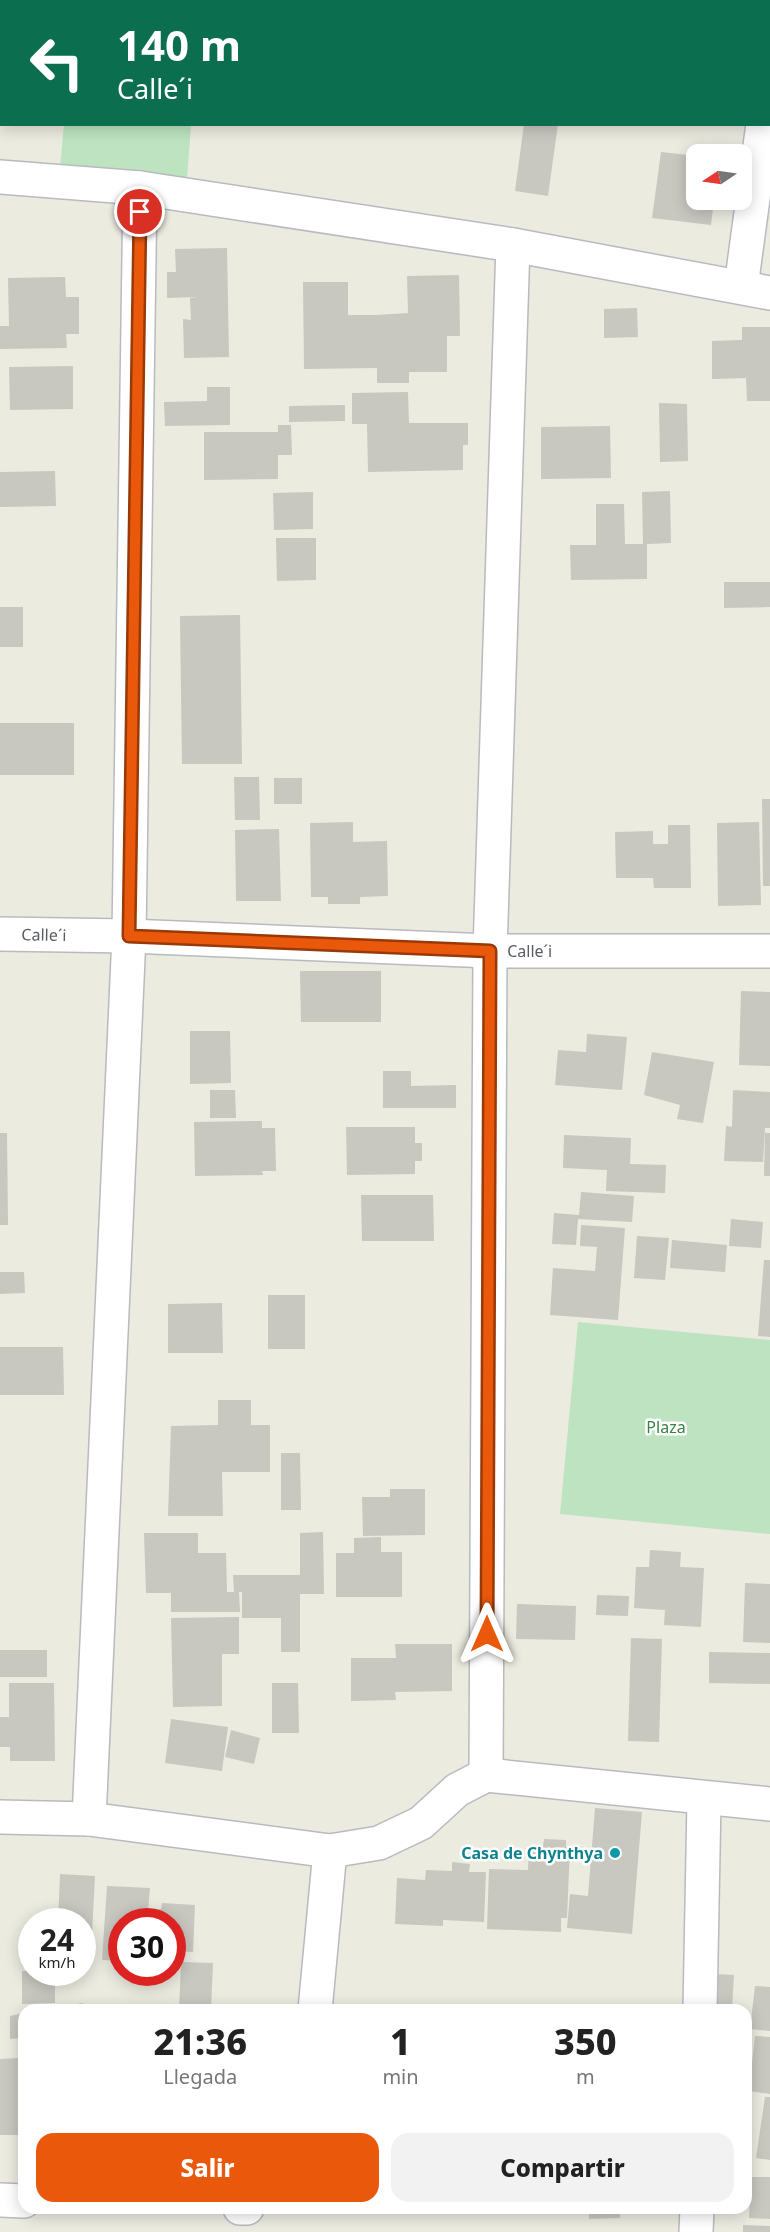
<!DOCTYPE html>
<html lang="es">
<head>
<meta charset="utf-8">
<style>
	:root { --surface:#fff; --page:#f2f2f2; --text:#222; --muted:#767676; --accent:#ea580c }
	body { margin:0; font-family:"Noto Sans",sans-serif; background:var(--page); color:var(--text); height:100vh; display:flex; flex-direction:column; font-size:22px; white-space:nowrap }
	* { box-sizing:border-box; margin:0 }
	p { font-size:20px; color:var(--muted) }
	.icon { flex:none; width:33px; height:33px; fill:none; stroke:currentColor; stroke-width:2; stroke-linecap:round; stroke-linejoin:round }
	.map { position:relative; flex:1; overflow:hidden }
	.details { position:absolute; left:18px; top:2004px; width:734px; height:210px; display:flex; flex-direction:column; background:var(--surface); border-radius:18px; box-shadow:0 3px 15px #0003 }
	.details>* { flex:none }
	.banner { position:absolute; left:0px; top:0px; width:771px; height:126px; box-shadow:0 3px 15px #0003; background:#0b6e4f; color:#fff; overflow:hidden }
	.needle { width:39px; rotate:257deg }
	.controls { position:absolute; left:686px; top:144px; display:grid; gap:12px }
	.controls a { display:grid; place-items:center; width:66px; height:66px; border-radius:12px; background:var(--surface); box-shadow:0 3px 15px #0003; font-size:30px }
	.speed { position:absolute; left:18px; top:1908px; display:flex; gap:12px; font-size:30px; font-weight:700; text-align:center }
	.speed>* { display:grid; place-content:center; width:78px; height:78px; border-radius:50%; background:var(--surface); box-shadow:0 3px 15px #0003; line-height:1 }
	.speed small { font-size:15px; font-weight:400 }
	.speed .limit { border:9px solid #d22; background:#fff; color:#111 }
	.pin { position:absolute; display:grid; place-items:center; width:51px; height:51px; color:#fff; margin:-26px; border:3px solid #fff; border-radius:50%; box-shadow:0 2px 6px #0007 }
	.me { position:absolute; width:66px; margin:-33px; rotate:0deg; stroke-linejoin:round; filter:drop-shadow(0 0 4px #0008) }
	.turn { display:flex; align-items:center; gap:21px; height:126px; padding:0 18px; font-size:27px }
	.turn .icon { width:78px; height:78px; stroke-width:2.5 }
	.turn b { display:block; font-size:42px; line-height:51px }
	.eta { display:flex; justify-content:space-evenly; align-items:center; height:102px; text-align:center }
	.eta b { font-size:36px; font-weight:800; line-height:42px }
	.button { display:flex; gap:12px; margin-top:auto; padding:12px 18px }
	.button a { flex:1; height:69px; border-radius:18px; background:var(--accent); color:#fff; font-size:24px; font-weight:800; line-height:69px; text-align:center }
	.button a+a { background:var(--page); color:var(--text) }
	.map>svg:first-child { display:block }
	.green { fill:#bde3c1 }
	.building { fill:#c8c7c0 }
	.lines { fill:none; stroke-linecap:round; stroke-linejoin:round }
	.minor-casing { stroke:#b8babf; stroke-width:36 }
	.minor { stroke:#fff; stroke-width:33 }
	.route-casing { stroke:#983908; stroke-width:15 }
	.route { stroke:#ea580c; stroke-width:10 }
	.culture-dot { fill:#0f9aa8; stroke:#fff; stroke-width:2 }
	.labels { text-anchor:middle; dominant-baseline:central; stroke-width:5; stroke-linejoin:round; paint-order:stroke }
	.street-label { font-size:16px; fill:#595c61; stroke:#fff }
	.park-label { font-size:16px; fill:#378343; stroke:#fff }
	.culture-label { font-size:16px; font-weight:bold; fill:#0d838f; stroke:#fff; text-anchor:end }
</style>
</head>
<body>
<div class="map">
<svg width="770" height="2232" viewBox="0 0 770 2232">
	<rect width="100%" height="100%" fill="#ecebe0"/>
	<!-- green -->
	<path class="green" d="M75,0H202L75,1Z
		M64,125H191L187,179L60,167Z
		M578,1322L770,1340V1534L560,1514Z"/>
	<!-- building -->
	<path class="building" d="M524,124H558L548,196L515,191Z
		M661,152L696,156V200H714L711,225L652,218Z
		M227,248L229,357L184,358L183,319L191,320L190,298L197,297L167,298V272H176L175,249Z
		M459,275L460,336H447V372H409V383H377V368L304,369L303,282H348V315H376L408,313L407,276Z
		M65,277L66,297H79V334H66L67,348L0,349V326H9L8,278Z
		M637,308L638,337L604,338V309Z
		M742,327H770V401H747L746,378L712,379V341L742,340Z
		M73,366V409L10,410L9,367Z
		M207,387H230V425L165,426L164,402L207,401Z
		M408,392L409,423H468V445H463V470L368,472L367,424H352V393Z
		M659,403L687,404L688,461L660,462Z
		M345,405V421L289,422V406Z
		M278,425H291L292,455H278V479L204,480V432H278Z
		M610,426L611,478L541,479V427Z
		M55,471L56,506L0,507V472Z
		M670,491L671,543L647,544V579L571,580L570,545H596V504H624L625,544H643L642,492Z
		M313,492V529L274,530L273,493Z
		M276,538H316V580L277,581Z
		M724,582H770V607L724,608Z
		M0,607H23V647H0Z
		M240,615L242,764H182L180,616Z
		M0,723H74V775H0Z
		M234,777H259L260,820H235Z
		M274,778H302V804H274Z
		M762,799H770V886H763Z
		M353,822V842L387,841L388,896L360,897V904H328V897H311L310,823Z
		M759,822L761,905L718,906L717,823Z
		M668,825H690L691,888H654L653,878H616L615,832L653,831V844H668Z
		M279,829L281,901H236L235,830Z
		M300,971H381V1022H301Z
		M741,991L770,992V1066L739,1065Z
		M190,1031H230L231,1083L190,1084Z
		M587,1034L627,1037L622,1090L555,1085L558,1050L586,1052Z
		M652,1052L714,1062L703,1123L677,1119L680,1105L644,1095Z
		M383,1071H411V1086L456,1085V1108H383Z
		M210,1090H235L236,1118H210Z
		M733,1090L770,1092V1128H765L763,1162L724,1161L726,1126L732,1127Z
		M262,1121V1128H275L276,1171H262L263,1175L195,1176L194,1122Z
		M346,1127H415V1143H422V1161H415V1174L347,1175Z
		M0,1133H7L8,1225H0Z
		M765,1133H770V1176H764Z
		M564,1135L631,1138L630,1164L666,1165L665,1193L606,1191L607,1170L563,1168Z
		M581,1192L634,1196L632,1222L578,1219L576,1245L552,1244L554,1213L579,1215Z
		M361,1195H433L434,1241H362Z
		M731,1219L763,1222L761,1248L729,1246Z
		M581,1225L625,1228L618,1320L550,1315L553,1268L595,1271L597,1247L580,1246Z
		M637,1236L669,1238L665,1280L634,1278Z
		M672,1240L727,1245L725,1272L670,1268Z
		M764,1260H770V1337L758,1336Z
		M0,1272H24L25,1293L0,1294Z
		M268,1295H305V1349H268Z
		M222,1303L223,1353H168V1304Z
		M0,1347H63L64,1395H0Z
		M218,1400H251V1425H270V1472H222L223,1516H168L171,1426L218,1425Z
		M281,1453H300L301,1510H281Z
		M390,1489H425V1535L363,1536L362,1497H390Z
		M323,1532L324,1594H300V1652H281V1618H242V1592H239L240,1612H171V1593H146L144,1533H198V1553H226L227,1592H234L233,1575H300V1533Z
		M381,1537V1552H402V1597H336V1553H354V1538Z
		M650,1550L681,1552L680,1567L704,1568L701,1627L664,1625L665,1610L634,1608L636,1567H649Z
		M745,1583L770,1584V1643L743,1642Z
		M597,1595L629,1596L628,1616L596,1615Z
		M517,1604L576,1606L575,1640L516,1639Z
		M239,1617V1654H222V1706L173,1707L171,1618Z
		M631,1638L662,1639L659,1742L628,1741Z
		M395,1644H452V1691L395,1692L396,1700L351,1701V1658H396Z
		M0,1650H47V1677H0Z
		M709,1652L770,1653V1684L709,1683Z
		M9,1683H54L55,1761H10V1747H0V1717H9Z
		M272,1683H298L299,1733H272Z
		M171,1719L228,1727L222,1771L165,1763Z
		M231,1730L260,1738L254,1764L225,1757Z
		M595,1808L642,1812L632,1934L567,1928L570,1894L588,1896Z
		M544,1839L566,1840V1847H570L567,1918H561V1932L487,1929L489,1869L528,1870L529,1845L543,1846Z
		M452,1862L470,1864L469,1872H486L484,1922L443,1920V1926L395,1924L397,1878L425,1880L426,1870L452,1871Z
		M60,1874L95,1876L91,1953H82V1922H58Z
		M107,1886L150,1888L147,1922H122V1961L102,1960Z
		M162,1903L195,1905L193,1952L172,1951V1922H150L151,1909H161Z
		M181,1962L213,1963L211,2010H179Z
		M22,1971L55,1972V2003L22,2004Z
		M715,1974L734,1975L732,2010H713Z
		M755,1986L770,1987V2031L750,2029Z
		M83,2003V2010H50V2009Z
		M24,2013V2038L10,2039V2016Z
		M755,2036L770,2037V2094L749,2091Z
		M18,2058L19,2135H0V2059Z
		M765,2097H770V2160L756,2158Z
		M751,2177H770V2219L749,2218Z
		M589,2208H620V2218L589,2219Z
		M743,2225L770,2226V2232H743Z"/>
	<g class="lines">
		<defs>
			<g id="minor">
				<path d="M770,78V74"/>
				<path d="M0,177L140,188L513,245L770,293"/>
				<path d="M741,287L763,124"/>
				<path id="s1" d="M0,934L129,936L490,951H770"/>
				<path d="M486,1775L490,951L513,245"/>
				<path d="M0,1817L89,1819L330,1851L379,1843L421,1823L457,1790L486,1775L770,1804"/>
				<path d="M89,1819L129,936L140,188"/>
				<path d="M315,2010L330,1851"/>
				<path d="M700,2010L704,1800"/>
				<path d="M0,2200L24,2201"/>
				<path d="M240,2208H247"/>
				<path d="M696,2232L697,2208"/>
			</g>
		</defs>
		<!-- minor casing -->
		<use href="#minor" class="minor-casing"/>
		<!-- minor -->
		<use href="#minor" class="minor"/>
	</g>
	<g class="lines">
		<defs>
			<path id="route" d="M140,212L129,936L490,951L487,1634"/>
		</defs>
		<!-- route casing -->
		<use href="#route" class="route-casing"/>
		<!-- route -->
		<use href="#route" class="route"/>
	</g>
	<!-- markers -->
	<circle class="culture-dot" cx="615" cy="1853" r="6"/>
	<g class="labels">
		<!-- street labels -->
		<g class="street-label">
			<text stroke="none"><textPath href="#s1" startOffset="44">Calle´i</textPath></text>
			<text stroke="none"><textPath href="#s1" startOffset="530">Calle´i</textPath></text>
		</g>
		<!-- park labels -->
		<g class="park-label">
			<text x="666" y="1427">Plaza</text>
		</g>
		<!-- culture labels -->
		<g class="culture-label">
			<text x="603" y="1853">Casa de Chynthya</text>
		</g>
	</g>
</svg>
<div class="controls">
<a><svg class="needle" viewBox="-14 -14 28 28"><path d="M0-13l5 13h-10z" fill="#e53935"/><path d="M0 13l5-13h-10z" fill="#767676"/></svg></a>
</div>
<div class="speed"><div>24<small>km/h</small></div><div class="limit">30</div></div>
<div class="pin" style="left:140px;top:212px;background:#d93025"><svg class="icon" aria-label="arrive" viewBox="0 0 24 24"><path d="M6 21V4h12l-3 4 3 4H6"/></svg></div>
<svg class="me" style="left:487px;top:1634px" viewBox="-20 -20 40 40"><path d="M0-17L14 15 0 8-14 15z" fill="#ea580c" stroke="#fff" stroke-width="4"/></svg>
<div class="banner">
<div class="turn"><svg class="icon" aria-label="left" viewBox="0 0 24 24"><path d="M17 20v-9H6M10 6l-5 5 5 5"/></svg><div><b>140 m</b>Calle´i</div></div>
</div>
<section class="details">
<div class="eta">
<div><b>21:36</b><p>Llegada</p></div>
<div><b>1</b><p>min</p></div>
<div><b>350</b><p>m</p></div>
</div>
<div class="button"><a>Salir</a><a>Compartir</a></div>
</section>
</div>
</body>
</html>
